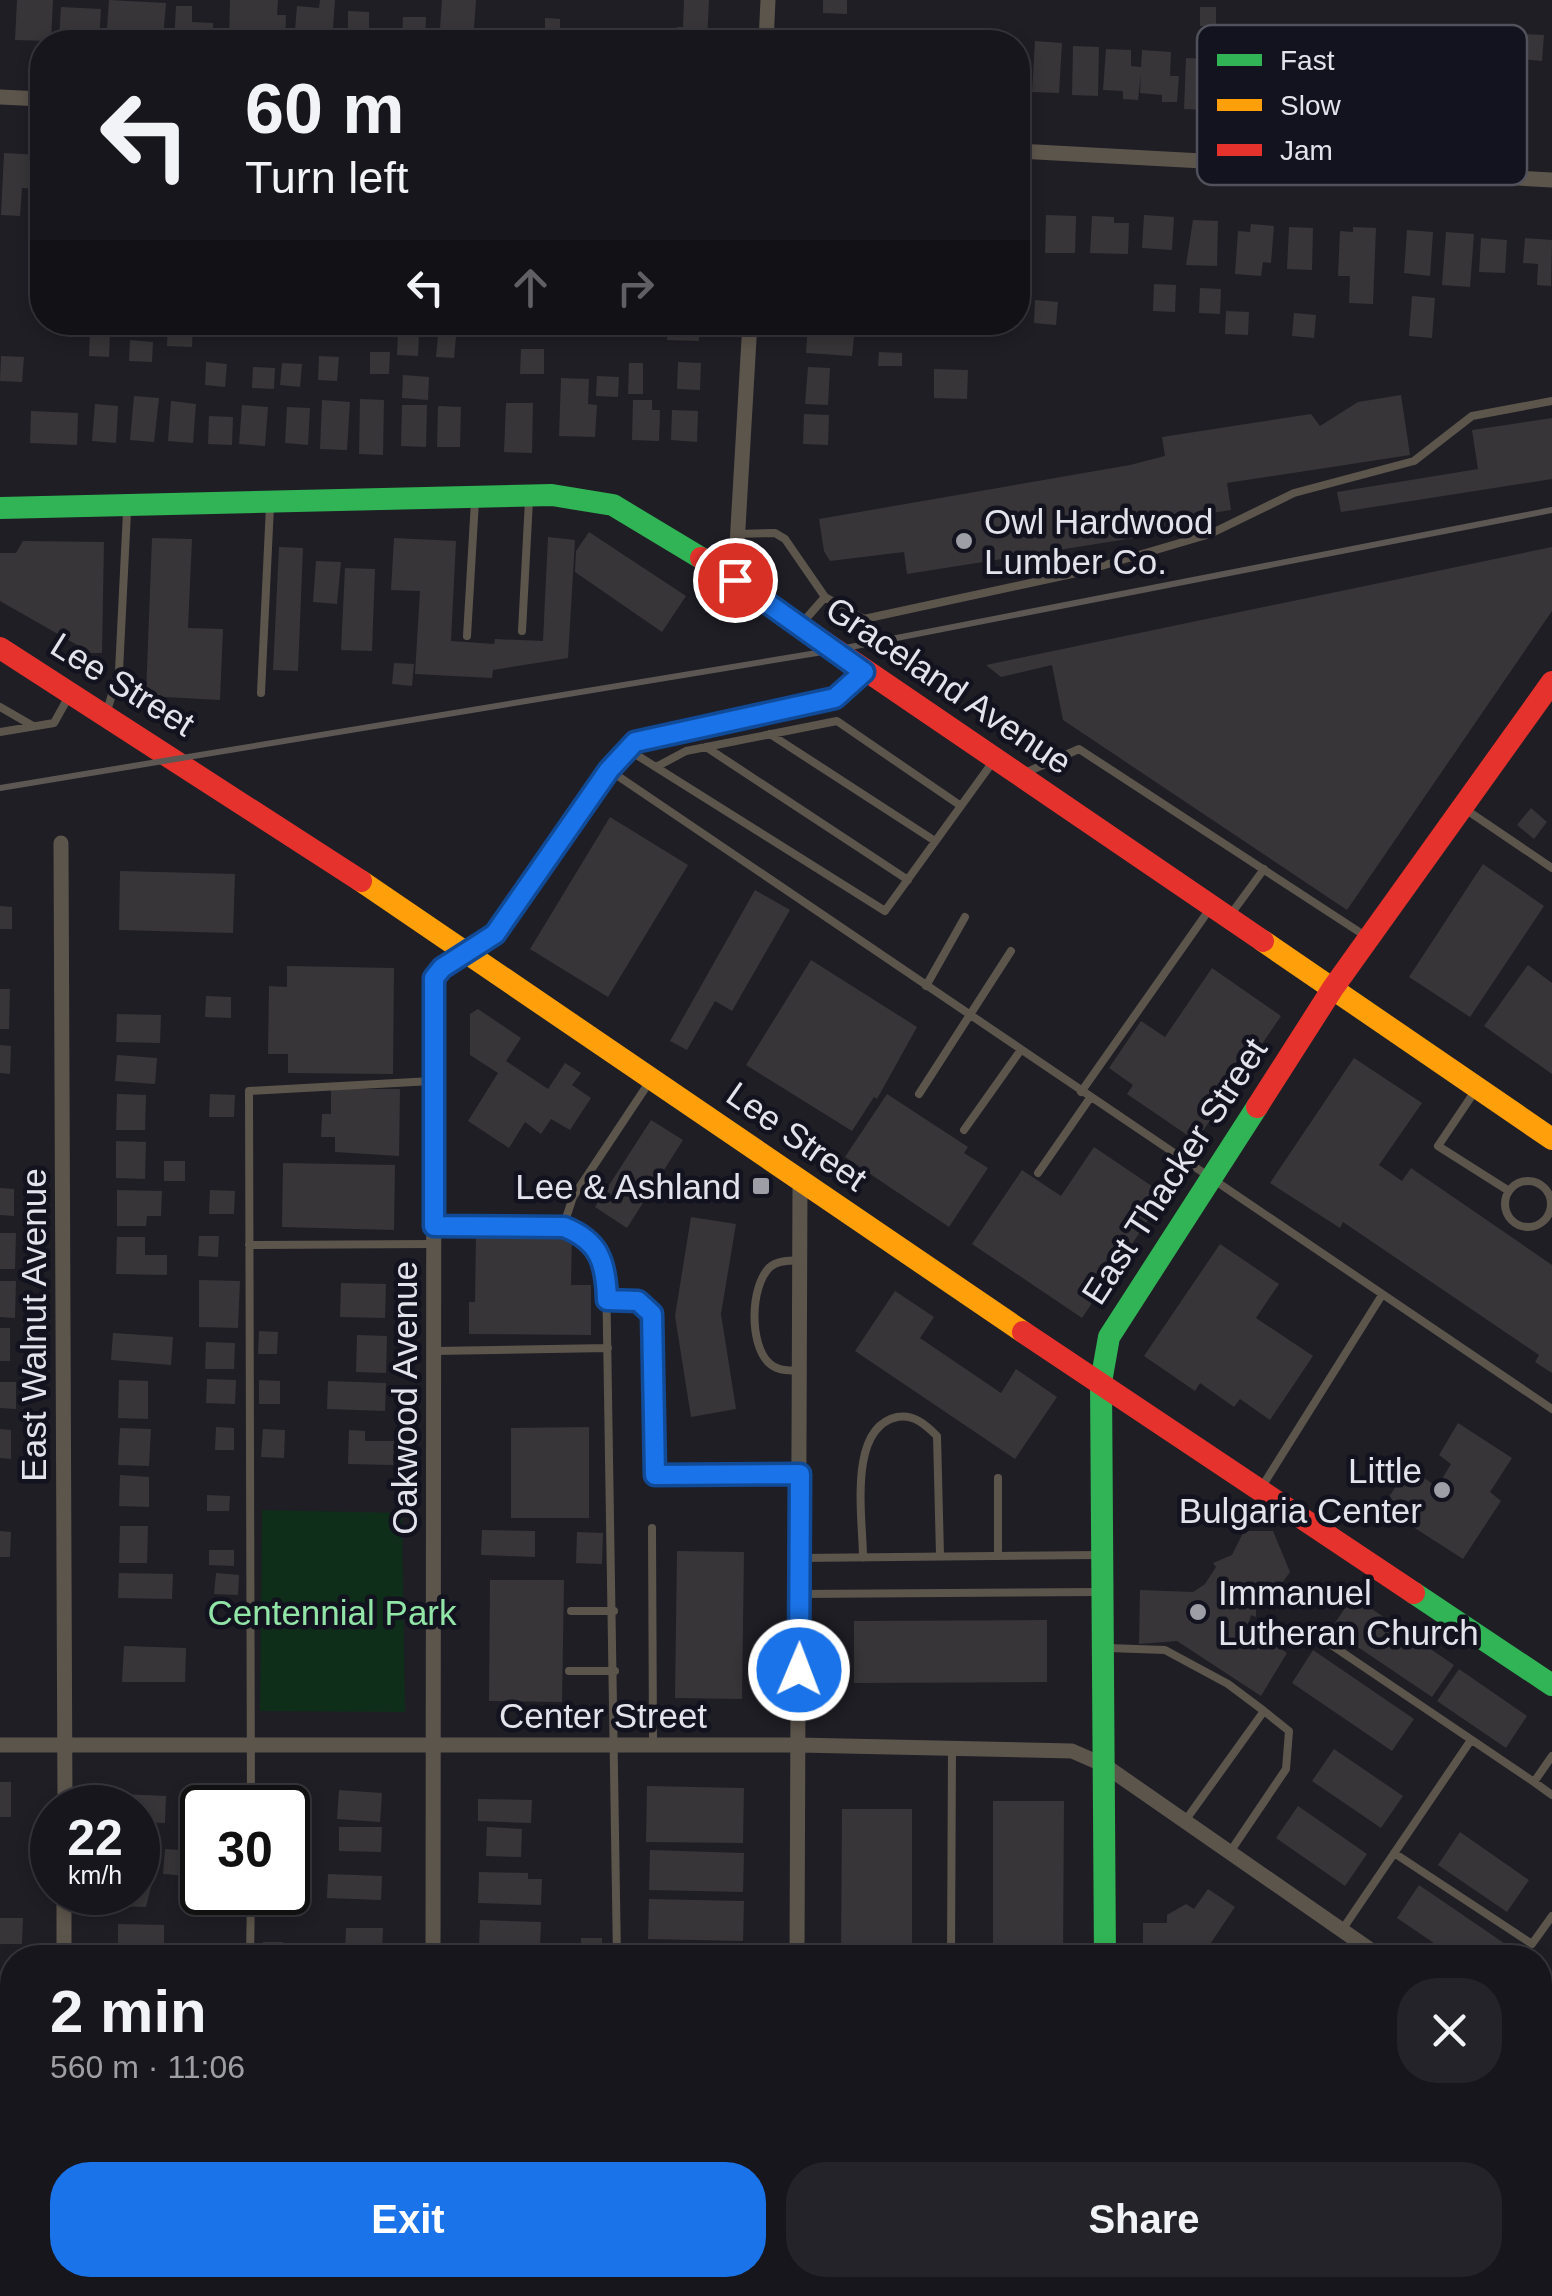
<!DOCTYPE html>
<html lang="en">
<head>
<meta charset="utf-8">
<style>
	:root { --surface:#17161c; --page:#242329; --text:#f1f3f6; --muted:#9e9fa3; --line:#36353b; --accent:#1a73e8 }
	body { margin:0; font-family:Helvetica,sans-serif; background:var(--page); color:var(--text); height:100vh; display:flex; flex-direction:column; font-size:38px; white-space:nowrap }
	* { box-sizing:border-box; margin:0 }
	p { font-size:32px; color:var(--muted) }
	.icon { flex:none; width:55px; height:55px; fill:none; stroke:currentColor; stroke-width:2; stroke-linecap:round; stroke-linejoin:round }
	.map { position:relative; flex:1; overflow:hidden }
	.details { position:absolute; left:0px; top:1945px; width:1552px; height:352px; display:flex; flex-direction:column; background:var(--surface); border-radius:40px 40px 0 0; box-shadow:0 5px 15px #0003,0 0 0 2px var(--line) }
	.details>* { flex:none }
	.guide { position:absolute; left:30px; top:30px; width:1000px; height:305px; border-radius:40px; box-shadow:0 5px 15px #0003,0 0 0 2px var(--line); background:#17161c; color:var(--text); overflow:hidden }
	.speed { position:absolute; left:30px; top:1785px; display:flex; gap:20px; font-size:50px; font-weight:700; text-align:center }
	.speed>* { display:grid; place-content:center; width:130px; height:130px; border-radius:50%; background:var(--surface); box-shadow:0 5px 15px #0003,0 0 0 2px var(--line); line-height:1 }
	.speed small { font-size:25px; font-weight:400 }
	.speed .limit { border:5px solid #111; border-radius:15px; background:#fff; color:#111 }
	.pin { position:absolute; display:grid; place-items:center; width:85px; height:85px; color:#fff; margin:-42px; border:5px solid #fff; border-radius:50%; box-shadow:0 2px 10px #0007 }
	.me { position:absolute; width:110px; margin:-55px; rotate:1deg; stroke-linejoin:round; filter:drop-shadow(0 0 8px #0008) }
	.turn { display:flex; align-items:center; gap:35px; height:210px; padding:0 50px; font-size:45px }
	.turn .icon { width:130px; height:130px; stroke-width:2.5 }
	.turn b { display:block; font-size:70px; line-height:85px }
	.lanes { display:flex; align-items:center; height:95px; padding:0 50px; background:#0003; justify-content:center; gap:50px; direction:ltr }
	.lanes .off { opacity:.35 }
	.round { display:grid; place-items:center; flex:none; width:105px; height:105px; border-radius:40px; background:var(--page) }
	.overview { display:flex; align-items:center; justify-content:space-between; height:170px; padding:0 50px }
	h1 { font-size:60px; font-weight:700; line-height:75px }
	.primary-button { display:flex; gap:20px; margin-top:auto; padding:20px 50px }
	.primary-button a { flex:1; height:115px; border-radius:40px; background:var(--accent); color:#fff; font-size:40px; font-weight:700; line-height:115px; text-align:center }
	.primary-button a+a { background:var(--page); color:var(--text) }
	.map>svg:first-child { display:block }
	.green { fill:#0f2e1a }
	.building { fill:#373537 }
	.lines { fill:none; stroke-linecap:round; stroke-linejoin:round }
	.lane { stroke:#5c554c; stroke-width:8 }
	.street { stroke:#5c554c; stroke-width:15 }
	.fast { stroke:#30b455; stroke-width:22 }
	.slow { stroke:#ff9f0a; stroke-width:22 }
	.jam { stroke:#e5322d; stroke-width:22 }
	.rail { stroke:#5c5752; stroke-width:6 }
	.route-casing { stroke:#114b97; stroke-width:25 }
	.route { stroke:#1a73e8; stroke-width:18 }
	.poi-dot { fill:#9e9ea6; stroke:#13121f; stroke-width:4 }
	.labels { text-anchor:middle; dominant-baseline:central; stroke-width:9; stroke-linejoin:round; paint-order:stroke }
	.poi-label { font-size:35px; fill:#e3e3ec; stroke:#13121f; text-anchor:start }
	.street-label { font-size:35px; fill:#e3e3ec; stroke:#13121f }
	.park-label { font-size:35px; fill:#91e5a7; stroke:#13121f }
	.key { fill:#13121f; stroke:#51515c; stroke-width:2.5 }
	.key-label { font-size:28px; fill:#e3e3ec }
</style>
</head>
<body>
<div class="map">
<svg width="1552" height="2296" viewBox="0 0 1552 2296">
	<rect width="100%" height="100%" fill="#1f1e25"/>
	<!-- green -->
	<path class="green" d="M262,1510L402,1513L405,1712L260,1711Z"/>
	<!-- building -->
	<path class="building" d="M17,0H53L51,41L15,40Z
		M109,0L166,3L163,37L134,35V42H106Z
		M230,0H278L277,15H286L285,42L229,40Z
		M320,0H335L332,42H294L297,6L319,8Z
		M442,0H476L473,42H439Z
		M684,0H709L707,42H676L677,27H683Z
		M823,0H847V14L823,13Z
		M176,6H192V22L213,23V42H174Z
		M61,7L101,9L99,41L59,39Z
		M1200,7H1216V27L1200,26Z
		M348,11L369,12V30H380V42H348Z
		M403,17H426L425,42H391L392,38H402Z
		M545,18L560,19V30L568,31L567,42H531L532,29H545Z
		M876,28L898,30L897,42H875Z
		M634,29L644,30V37L670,38L669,42H633Z
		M906,30L937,32V42H906Z
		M584,33L621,35V42H583Z
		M489,34L526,35V42H489Z
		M1522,34L1544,35L1542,61L1521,59Z
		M1035,41L1062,43L1059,93L1032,92Z
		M1073,46L1099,47L1098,96L1072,95Z
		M1106,49L1131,50V66L1141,67L1142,50L1171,52L1170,76H1179L1177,102H1162V95L1140,93L1141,74L1138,100L1123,99V91L1103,90Z
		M1186,58L1211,59L1209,110L1184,109Z
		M1491,68L1521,69V82H1528L1527,116L1490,115Z
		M4,153L41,155L40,189L22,188L20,216L1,215Z
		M1046,215L1076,216L1075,253H1045Z
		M1144,215L1174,217L1172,250L1142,248Z
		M1092,216L1114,217V223H1129L1128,254L1090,253Z
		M1193,220L1218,221L1217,266L1186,265Z
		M1251,224L1274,226L1271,263L1263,262L1261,276L1235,274L1238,231L1250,232Z
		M1289,227L1313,228L1312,270L1287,269Z
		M1353,227L1376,228L1373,304L1349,303L1350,276H1338L1340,231L1353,232Z
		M1407,230L1433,232L1430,276L1404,273Z
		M1446,232L1474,234L1470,287L1442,285Z
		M1481,238L1507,240L1505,273L1479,272Z
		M1525,238L1552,240L1551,286L1537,285L1538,264L1523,263Z
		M1154,284L1176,285L1175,312L1153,311Z
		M1200,288L1221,289L1220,314L1199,313Z
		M1412,296L1435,298L1432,338L1409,336Z
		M1035,300L1058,302L1056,325L1034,323Z
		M1226,311L1249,312L1248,335L1225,334Z
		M1294,313L1316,315L1314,338L1292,336Z
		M168,322L193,323L192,347L167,346Z
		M668,322H699V341L667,340Z
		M808,324L855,327L852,356L806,353Z
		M90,332H110L109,357L89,356Z
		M398,332L419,333L418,356L397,355Z
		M438,336L456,337L454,358L436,357Z
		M130,340L153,342L152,362L129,361Z
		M521,349H544V374H520Z
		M370,352H390L389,374H370Z
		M879,352L902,353V366H878Z
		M1,356L24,357L22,382L0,381Z
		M319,356L339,357L337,381L318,380Z
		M206,362L227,364L225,387L205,385Z
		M678,362L701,363L700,390L677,389Z
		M282,363L302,364L300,387L280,385Z
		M629,363H643V394H628Z
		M253,367L275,368L274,389L252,388Z
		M808,367L830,368L828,405L805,404Z
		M934,369L968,370L967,399L934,398Z
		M403,375L429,377L428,400L402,398Z
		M597,376L619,377L618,397L596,396Z
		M561,378L589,379L588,404L597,405L595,437L559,436Z
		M1401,395L1410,455L1227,483L1231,510L1186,517L1159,534L907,574L904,552L830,561L824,551L819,519L1130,465L1165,456L1162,437L1311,414L1320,426L1358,402Z
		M134,396L159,398L154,442L130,440Z
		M360,399L384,400L383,455L359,454Z
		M322,400L350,402L347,450L320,449Z
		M633,400H652V410H660L659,441L632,440Z
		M171,401L196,404L193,443L168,441Z
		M506,403H533L532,453L504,452Z
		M95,404L118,406L116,443L92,441Z
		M242,405L268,407L265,446L239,444Z
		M402,405H427L426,447L401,446Z
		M438,406L461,407L460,447H437Z
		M287,407L310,408L308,445L285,443Z
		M672,410L698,411L697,442L671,440Z
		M31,411L78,413L77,445L30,443Z
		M804,414L829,415L828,445L803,444Z
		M209,416L233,417L232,445L208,444Z
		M1552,418V479L1341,512L1337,492L1478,469L1472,430Z
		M589,532L686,596L662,632L575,572L576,551Z
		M548,537L575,540L568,658L493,670L492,678L415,674L420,591L391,590L394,538L456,541L451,641L494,644L495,639L543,641Z
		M152,538L192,539L188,628L223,629L220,700L146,696Z
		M23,541L104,542L102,653H91L0,601V553H16Z
		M279,547L303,548L298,671L273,670Z
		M1552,547V611L1347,910L1063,720L1052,665L1001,677L986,665Z
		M316,561L341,562L337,604L313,602Z
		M345,568L375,569L372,651L341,650Z
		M394,663L414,664L412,686L392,684Z
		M1531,808L1547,822L1534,839L1517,825Z
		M610,817L688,865L608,997L530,949Z
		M1483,864L1544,906L1470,1017L1409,977Z
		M120,871L235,874L233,933L119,930Z
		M755,890L790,910L732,1011L715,1001L687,1050L670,1041Z
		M0,906L12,907V929H0Z
		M811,960L917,1027L877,1099L874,1097L852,1131L746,1065Z
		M1528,965L1552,983V1074L1484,1026Z
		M287,966L394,968L393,1074L288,1073V1054H268L269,986L287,987Z
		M1212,968L1281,1016L1196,1141L1127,1094L1133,1085L1109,1068L1141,1021L1165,1037Z
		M0,989H10L9,1029H0Z
		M206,996L231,997V1018L205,1017Z
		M478,1009L521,1038L506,1061L548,1089L565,1063L581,1073L572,1085L591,1098L570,1130L551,1119L541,1134L525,1122L509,1148L468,1121L498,1073L470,1055V1014Z
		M117,1014L161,1015L160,1043L116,1042Z
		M0,1045L11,1046L10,1074L0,1073Z
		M117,1055L157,1058L155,1084L115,1081Z
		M1354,1058L1422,1103L1379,1165L1402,1181L1411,1168L1552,1265V1373L1535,1362L1539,1355L1343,1222L1340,1228L1270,1183Z
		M331,1089H400L399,1156L335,1152V1137H321L322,1114H331Z
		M117,1094L146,1095L145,1130H116Z
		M210,1094L235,1095L234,1117H209Z
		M887,1094L968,1147L964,1153L988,1168L949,1227L845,1157Z
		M651,1120L683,1140L627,1228L595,1207Z
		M116,1141L146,1142L145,1179L116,1178Z
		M1094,1147L1165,1195L1082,1318L972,1244L1022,1170L1061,1196Z
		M164,1161H185V1181H164Z
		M283,1163L395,1165L394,1230L282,1227Z
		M0,1188L14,1189V1216L0,1215Z
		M117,1190L162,1191L161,1216H147L146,1226H117Z
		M210,1190L235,1191L234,1214H209Z
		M691,1217L736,1224L721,1314L736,1409L691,1417L675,1316Z
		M0,1233H16L15,1269H0Z
		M476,1233L572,1234L571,1285H591V1335L469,1334V1302H475Z
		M199,1236H219L218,1257L198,1256Z
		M117,1237H145V1255H167V1275L116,1274Z
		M1220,1244L1279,1284L1256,1318L1313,1356L1270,1420L1240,1399L1234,1407L1200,1383L1195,1391L1144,1356Z
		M199,1280L240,1281L238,1328L199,1327Z
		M0,1281H16L15,1318L0,1317Z
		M341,1283L386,1284L385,1318L340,1317Z
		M895,1291L934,1317L920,1338L1001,1393L1016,1369L1057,1397L1015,1459L855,1351Z
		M0,1328H10V1361H0Z
		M259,1331L278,1332L277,1354H258Z
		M113,1333L173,1337L171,1365L111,1360Z
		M357,1335L387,1336L386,1373L356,1372Z
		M206,1342L235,1343L234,1369H205Z
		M207,1379L236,1380L235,1404L206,1403Z
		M119,1380L148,1381V1419L118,1418Z
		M259,1380L280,1381V1404H259Z
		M328,1381L386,1383L385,1411L327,1409Z
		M0,1382H16V1409L0,1408Z
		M1458,1423L1512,1458L1490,1492L1501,1501L1463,1559L1382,1507L1409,1467L1437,1487L1451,1464L1439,1455Z
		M216,1427L234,1428V1450H215Z
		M589,1427V1518H511V1428Z
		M120,1428L151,1429L149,1466L118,1465Z
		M0,1429L11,1430V1459L0,1458Z
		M263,1429L285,1430L284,1458L261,1457Z
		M349,1430L365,1431V1441H394L393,1465L348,1464Z
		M120,1475L149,1477V1507L119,1506Z
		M207,1495L230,1496L229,1511H207Z
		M120,1526H148L147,1563H119Z
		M482,1530L535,1531V1557L481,1555Z
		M0,1531L11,1532L10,1557H0Z
		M1244,1531H1273L1290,1572L1264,1608L1256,1607V1617L1251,1615L1248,1625L1287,1653L1261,1696L1177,1641L1139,1644L1140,1590L1193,1592L1205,1584L1216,1567L1213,1563L1232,1555Z
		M577,1532L603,1533L602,1564L576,1563Z
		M209,1550H234V1566L209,1565Z
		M677,1551L744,1552L742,1699L675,1698Z
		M119,1573L173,1574L172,1599L118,1598Z
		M216,1573L239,1575L238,1595L214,1594Z
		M490,1580H564L562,1702L489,1701Z
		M1353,1596L1454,1665L1432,1697L1331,1629Z
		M1047,1620V1682L854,1683V1621Z
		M124,1646L186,1648L185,1682H122Z
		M1313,1650L1414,1719L1392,1751L1292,1683Z
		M1459,1669L1527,1716L1506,1748L1437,1701Z
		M1334,1749L1403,1796L1381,1828L1312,1781Z
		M0,1782H11V1817H0Z
		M647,1786L744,1788L743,1843L646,1842Z
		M339,1790L382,1793L380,1822L337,1819Z
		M263,1793L289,1794V1808H262Z
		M121,1794L166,1796L165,1823L138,1822V1808H120Z
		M206,1795H231V1808H206Z
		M478,1799L532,1800L531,1823L478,1821Z
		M993,1801H1064L1063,1958H993Z
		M1298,1806L1367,1854L1345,1886L1276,1838Z
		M842,1809H912V1958H841Z
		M339,1827H382L381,1852L339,1851Z
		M487,1827L522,1829L521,1857L486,1856Z
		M1460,1832L1529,1880L1507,1912L1438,1865Z
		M165,1849L191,1851L189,1876L163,1874Z
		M650,1850L744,1853L743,1892L649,1890Z
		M479,1872L528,1873V1879H542L541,1905L478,1903Z
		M328,1874L382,1876L381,1900L327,1898Z
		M138,1878L153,1879L146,1907L111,1906V1892H138Z
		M1419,1885L1520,1954L1518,1958H1456L1397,1918Z
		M1208,1889L1235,1907L1202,1956L1143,1957V1923H1167V1915L1186,1904L1194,1909Z
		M649,1899L744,1901L743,1941L648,1939Z
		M0,1918H23L22,1944H0Z
		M480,1920L541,1922L540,1946L479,1945Z
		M118,1924L164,1925V1955L118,1954Z
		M346,1928H383L382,1954H345Z
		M581,1938H602V1958H581Z
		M263,1942H283V1958H263Z
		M210,1944H233V1958H209Z
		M677,1947L745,1948V1958H677Z
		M1542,1968L1552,1974V2021L1540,2013Z
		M0,1971L12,1972V2003H0Z
		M0,2018L12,2019V2056L0,2055Z
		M0,2066H12V2097L0,2096Z
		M0,2112H12V2152L0,2151Z
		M0,2161H11L10,2195H0Z
		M0,2210H12V2241H0Z
		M0,2259H12L13,2296H0Z
		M328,2285H384V2294L328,2293Z
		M856,2285H902V2296H855Z
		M998,2285H1064V2296H998Z
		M1149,2285H1208L1225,2296H1166Z
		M648,2286L746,2288L745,2296H648Z"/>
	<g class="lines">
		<!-- lane -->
		<path class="lane" d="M737,534L775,533L785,539L825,597
			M803,622L825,597L864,619L1081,572L1210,534L1294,493L1414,461L1472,416L1552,401
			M522,631L529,500
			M467,636L475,501
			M261,693L270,506
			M0,707L33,726
			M107,711L119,671L127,512
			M0,732L54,723L69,696
			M770,734L935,841
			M706,747L908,880
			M627,749L885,911L992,763
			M656,767L686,751L837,721L961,806
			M609,770L1552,1409
			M1027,772L1079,749L1367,937
			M1465,809L1552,868
			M1231,914L1264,869
			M926,986L965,917
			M1475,1091L1438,1146L1509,1191
			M1081,1092L1209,910
			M919,1094L1011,951
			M964,1130L1020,1051
			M1038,1173L1090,1098
			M1505 1204a23 23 0 1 1 46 0a23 23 0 1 1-46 0Z
			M434,1226L563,1227L598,1248L606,1269L617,1958
			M563,1227L573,1197L650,1081
			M249,1245L434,1244
			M607,1300L638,1301L653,1315L655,1475H800
			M434,1351L608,1348
			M798,1371C788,1370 777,1371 769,1363C749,1344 750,1286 770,1267C778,1260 789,1261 800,1260
			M998,1478V1555
			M1263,1485L1382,1295
			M652,1528L653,1744
			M800,1558L1098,1555
			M863,1558C863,1519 847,1428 897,1417C914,1414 926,1425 937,1436L940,1555
			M800,1594L1100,1592
			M571,1611H614
			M1321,1638L1534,1782L1552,1756
			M1108,1648L1165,1650L1228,1684L1264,1711
			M569,1671H615
			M1534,1782L1552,1795
			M251,1808L249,1091L432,1081
			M1185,1821L1264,1711L1289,1731L1286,1769L1230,1852
			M1394,1853L1532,1944L1552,1916
			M1342,1930L1471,1740
			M250,1958L251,1892
			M951,1958L952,1748
			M617,2285V2296
			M1409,2285L1425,2296
			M250,2296V2285
			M968,2296V2293"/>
		<!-- street -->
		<path class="street" d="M766,42L768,0
			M0,97L42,99
			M1018,151L1552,180
			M735,579L750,322
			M61,843L65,1808
			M0,1745H798L1072,1751L1104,1765L1382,1958
			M64,1958V1892
			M433,1958L434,978L442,968L495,934L609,770L635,742L835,698L864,672
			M797,1958L800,1183
			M1540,2067L1552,2075
			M64,2296V2285
			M433,2296V2285
			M796,2296V2285"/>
		<!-- fast -->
		<path class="fast" d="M0,508L552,495L613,505L701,558
			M1414,1593L1552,1685
			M1105,1958L1101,1382L1109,1337L1257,1107"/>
		<!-- slow -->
		<path class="slow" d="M361,881L1023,1332
			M1263,941L1552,1139
			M1108,2285V2296
			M1292,2285L1308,2296"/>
		<!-- jam -->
		<path class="jam" d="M701,558L1263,941
			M0,648L361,881
			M1257,1107L1333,988L1552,682
			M1023,1332L1414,1593"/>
		<!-- rail -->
		<path class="rail" d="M0,788L835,650L1552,510"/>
	</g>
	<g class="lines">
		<defs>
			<path id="route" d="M735,580L864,672L835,698L635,742L609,770L495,934L442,968L434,978V1226L564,1227C600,1241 606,1263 607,1300L638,1301L652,1314L655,1475L800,1474L799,1670"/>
		</defs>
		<!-- route casing -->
		<use href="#route" class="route-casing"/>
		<!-- route -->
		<use href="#route" class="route"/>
	</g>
	<!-- markers -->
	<g class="poi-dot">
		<circle cx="964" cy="541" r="10"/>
		<rect x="751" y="1176" width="20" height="20" rx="5"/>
		<circle cx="1442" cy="1490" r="10"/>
		<circle cx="1198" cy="1612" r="10"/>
	</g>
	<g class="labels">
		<!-- poi labels -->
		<g class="poi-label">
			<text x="984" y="521">Owl Hardwood<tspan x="984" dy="40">Lumber Co.</tspan></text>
			<text x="741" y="1186" text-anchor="end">Lee &amp; Ashland</text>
			<text x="1422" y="1470" text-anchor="end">Little<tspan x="1422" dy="40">Bulgaria Center</tspan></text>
			<text x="1218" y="1592">Immanuel<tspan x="1218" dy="40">Lutheran Church</tspan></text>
		</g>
		<!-- street labels -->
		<g class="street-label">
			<text transform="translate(123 684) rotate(32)">Lee Street</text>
			<text transform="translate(949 685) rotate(34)">Graceland Avenue</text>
			<text transform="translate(797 1136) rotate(35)">Lee Street</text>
			<text transform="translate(1174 1171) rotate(-57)">East Thacker Street</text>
			<text transform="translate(33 1325) rotate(-90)">East Walnut Avenue</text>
			<text transform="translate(404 1398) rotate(-90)">Oakwood Avenue</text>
			<text x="603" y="1715">Center Street</text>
		</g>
		<!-- park labels -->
		<g class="park-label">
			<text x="332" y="1612">Centennial Park</text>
		</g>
	</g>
	<!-- legend -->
	<rect x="1197" y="25" width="330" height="160" rx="15" class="key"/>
	<rect x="1217" y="54" width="45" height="12" fill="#30b455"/>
	<rect x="1217" y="99" width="45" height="12" fill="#ff9f0a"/>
	<rect x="1217" y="144" width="45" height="12" fill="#e5322d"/>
	<g class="key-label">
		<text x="1280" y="70">Fast</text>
		<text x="1280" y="115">Slow</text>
		<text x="1280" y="160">Jam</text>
	</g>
</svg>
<div class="speed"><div>22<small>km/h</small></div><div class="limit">30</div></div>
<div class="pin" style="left:735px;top:580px;background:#d93025"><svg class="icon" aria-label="arrive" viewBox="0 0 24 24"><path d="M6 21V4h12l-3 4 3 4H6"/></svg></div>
<svg class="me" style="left:799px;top:1670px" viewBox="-20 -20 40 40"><circle r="17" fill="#1a73e8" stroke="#fff" stroke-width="3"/><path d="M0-11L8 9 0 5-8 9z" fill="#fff"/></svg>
<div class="guide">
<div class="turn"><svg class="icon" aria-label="left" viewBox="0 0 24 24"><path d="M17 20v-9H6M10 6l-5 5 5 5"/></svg><div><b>60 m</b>Turn left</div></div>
<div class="lanes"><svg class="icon" aria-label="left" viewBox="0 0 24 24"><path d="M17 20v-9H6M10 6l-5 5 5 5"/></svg><svg class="icon off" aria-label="ahead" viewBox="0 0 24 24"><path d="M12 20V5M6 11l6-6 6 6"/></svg><svg class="icon off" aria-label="right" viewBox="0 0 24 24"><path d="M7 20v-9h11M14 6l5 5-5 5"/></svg></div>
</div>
<section class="details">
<div class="overview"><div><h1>2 min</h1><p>560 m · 11:06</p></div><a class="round"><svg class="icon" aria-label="close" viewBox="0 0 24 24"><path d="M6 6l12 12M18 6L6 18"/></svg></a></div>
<div class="primary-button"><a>Exit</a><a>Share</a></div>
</section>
</div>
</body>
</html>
